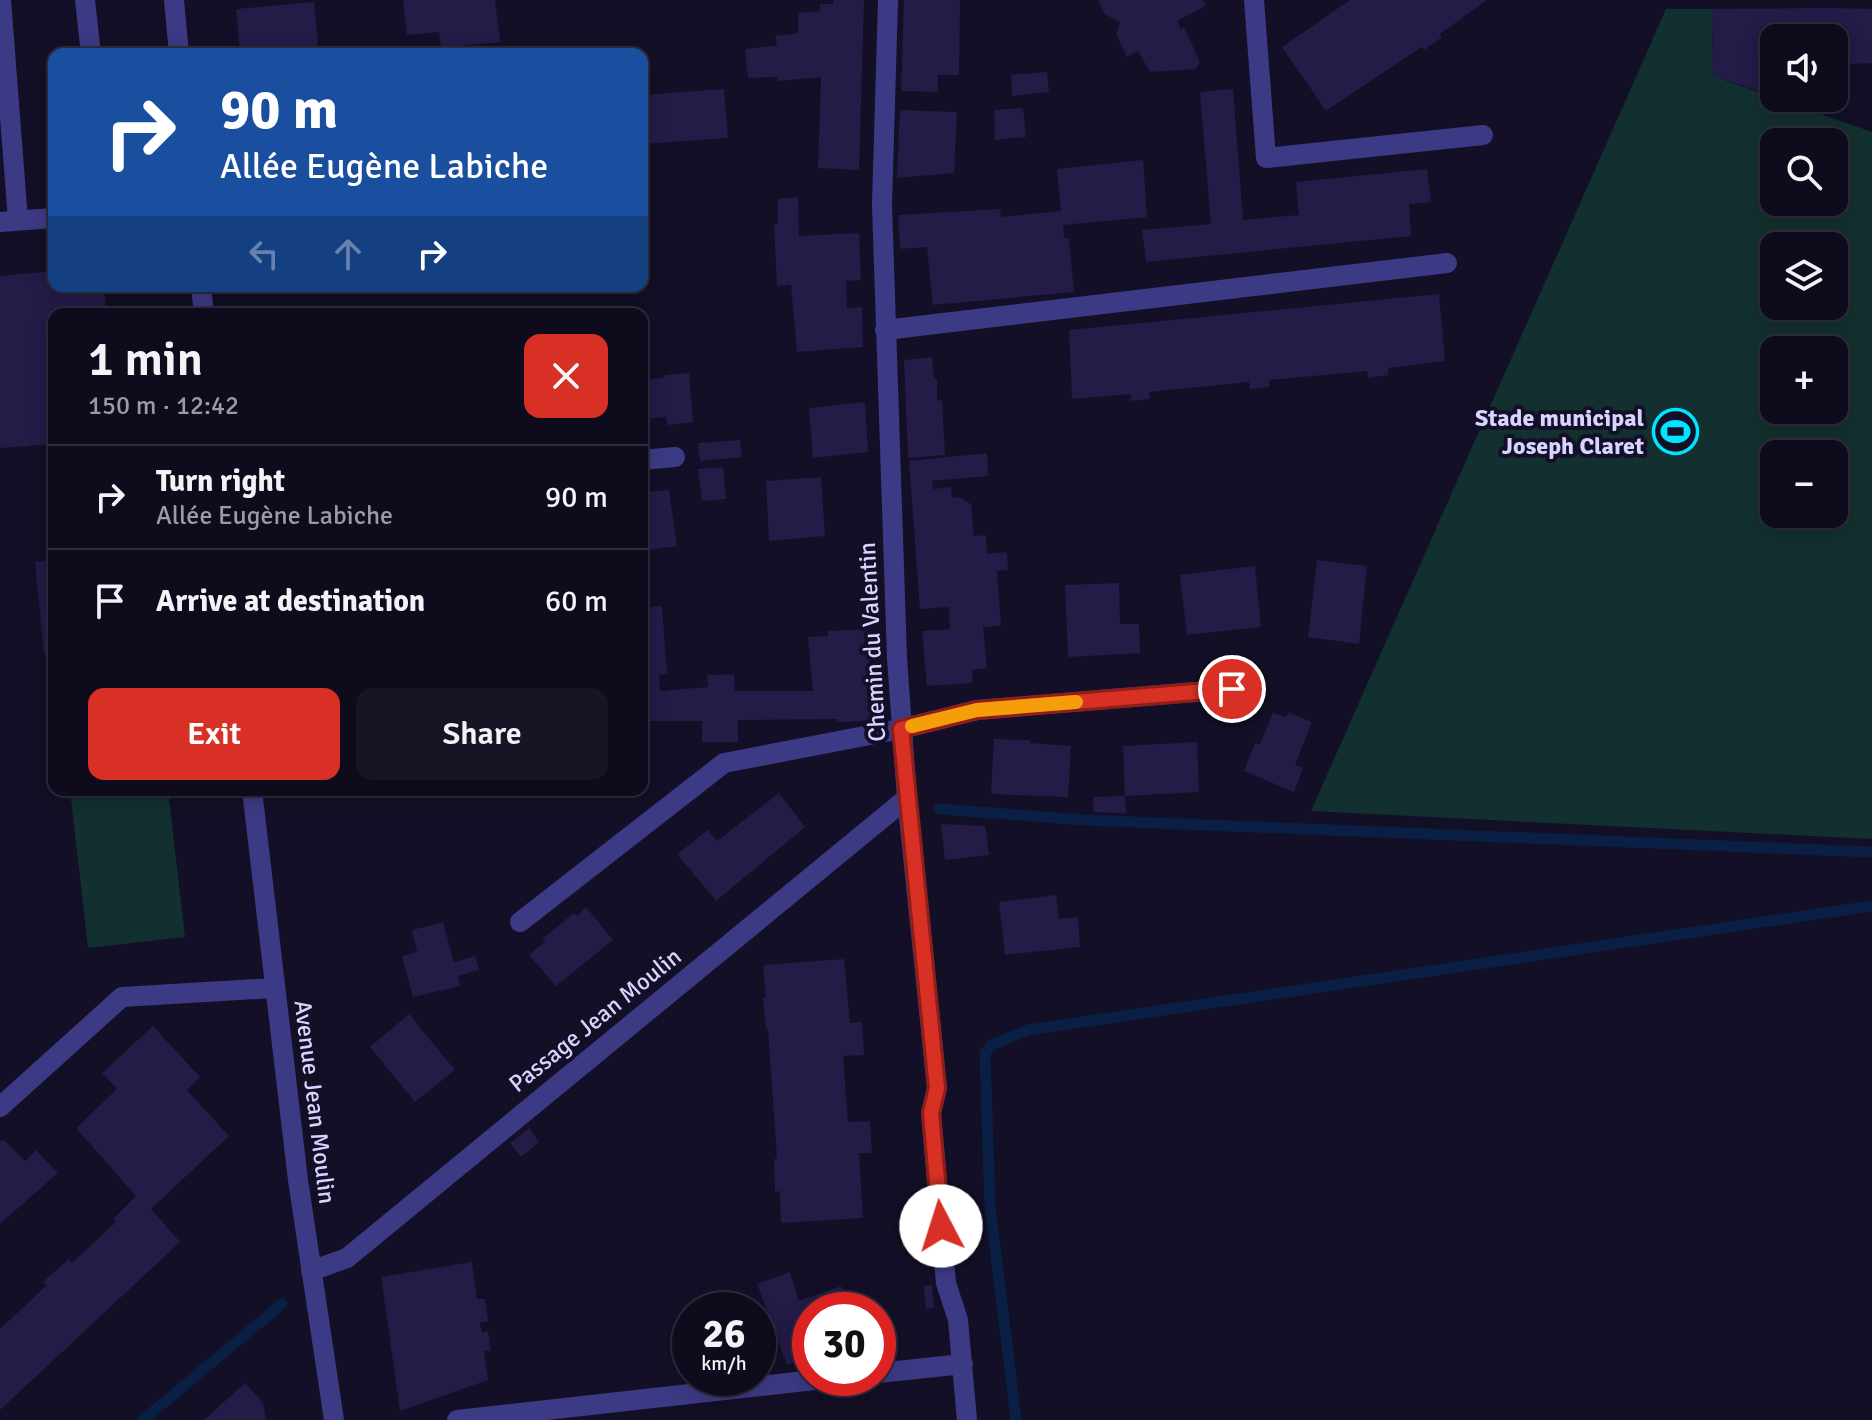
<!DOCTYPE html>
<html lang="en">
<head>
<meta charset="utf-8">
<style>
	:root { --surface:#0e0b1c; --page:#171425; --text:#f1f3f6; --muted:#9b9ba3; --line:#2e2b3b; --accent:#d93025 }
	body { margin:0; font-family:Signika,sans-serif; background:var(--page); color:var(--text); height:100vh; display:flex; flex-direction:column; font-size:30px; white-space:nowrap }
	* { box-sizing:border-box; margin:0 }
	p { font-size:26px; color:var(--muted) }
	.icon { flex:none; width:44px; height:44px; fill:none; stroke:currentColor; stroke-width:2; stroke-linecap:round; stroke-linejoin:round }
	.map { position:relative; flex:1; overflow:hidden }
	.panel { position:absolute; left:48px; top:308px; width:600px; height:488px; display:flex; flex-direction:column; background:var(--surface); border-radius:16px; box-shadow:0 4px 20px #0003,0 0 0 2px var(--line) }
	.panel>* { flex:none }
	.banner { position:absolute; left:48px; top:48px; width:600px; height:244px; border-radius:16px; box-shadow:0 4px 20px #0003,0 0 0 2px var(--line); background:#1a4fa0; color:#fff; overflow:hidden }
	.controls { position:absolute; left:1760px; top:24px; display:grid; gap:16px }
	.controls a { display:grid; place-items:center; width:88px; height:88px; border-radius:16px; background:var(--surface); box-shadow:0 4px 20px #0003,0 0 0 2px var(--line); font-size:40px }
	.speed { position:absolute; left:672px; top:1292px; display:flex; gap:16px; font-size:40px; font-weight:700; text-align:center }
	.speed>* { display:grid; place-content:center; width:104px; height:104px; border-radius:50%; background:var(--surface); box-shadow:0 4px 20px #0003,0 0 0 2px var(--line); line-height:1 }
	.speed small { font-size:20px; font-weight:400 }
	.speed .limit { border:12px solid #d22; background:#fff; color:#111 }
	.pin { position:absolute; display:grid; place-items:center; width:68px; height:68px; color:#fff; margin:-34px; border:4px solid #fff; border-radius:50%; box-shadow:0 2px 8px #0007 }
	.me { position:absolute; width:88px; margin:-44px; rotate:355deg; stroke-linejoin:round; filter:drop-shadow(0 0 6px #0008) }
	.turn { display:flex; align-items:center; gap:28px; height:168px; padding:0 40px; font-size:36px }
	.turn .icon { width:104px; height:104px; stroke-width:2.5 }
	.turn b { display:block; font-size:56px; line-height:68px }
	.lanes { display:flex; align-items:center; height:76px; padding:0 40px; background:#0003; justify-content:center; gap:40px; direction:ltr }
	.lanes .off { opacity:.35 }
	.round { display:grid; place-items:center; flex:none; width:84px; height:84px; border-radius:16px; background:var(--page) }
	.headline { display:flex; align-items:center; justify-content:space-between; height:136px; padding:0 40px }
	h1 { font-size:48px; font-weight:600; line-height:60px }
	.cta { display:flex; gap:16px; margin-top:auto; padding:16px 40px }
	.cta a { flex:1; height:92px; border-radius:16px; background:var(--accent); color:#fff; font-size:32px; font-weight:600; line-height:92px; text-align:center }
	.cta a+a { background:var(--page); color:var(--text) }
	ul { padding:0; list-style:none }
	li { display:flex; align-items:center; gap:24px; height:104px; padding:0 40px; border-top:2px solid var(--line) }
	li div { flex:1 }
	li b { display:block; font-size:30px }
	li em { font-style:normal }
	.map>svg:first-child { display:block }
	.green { fill:#12302f; fill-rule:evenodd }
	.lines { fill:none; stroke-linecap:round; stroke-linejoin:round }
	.stream { stroke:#0a1f44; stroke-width:11 }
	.building { fill:#241b47 }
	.minor { stroke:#3d3a85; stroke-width:20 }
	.route-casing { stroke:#8d1f18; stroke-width:20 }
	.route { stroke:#d93025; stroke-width:14 }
	.slow { stroke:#f59e0b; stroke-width:14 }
	.labels { text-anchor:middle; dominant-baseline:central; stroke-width:8; stroke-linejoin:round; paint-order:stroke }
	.poi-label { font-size:24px; font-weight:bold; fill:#d9d4ff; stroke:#130f26; text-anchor:end }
	.street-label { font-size:24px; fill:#d9d4ff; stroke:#130f26 }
</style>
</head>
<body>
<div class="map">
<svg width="1872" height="1420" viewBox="0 0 1872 1420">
	<rect width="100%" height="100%" fill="#130f26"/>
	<!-- green -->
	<path class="green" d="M1666,9H1712L1713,76L1872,132V839L1311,811ZM1774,142H1834V202H1774ZM1774,246H1834V306H1774ZM1774,350H1834V410H1774ZM1774,454H1834V514H1774Z
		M70,790H168L185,937L88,948Z"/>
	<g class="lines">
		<!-- stream -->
		<path class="stream" d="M939,809L1084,820L1872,852
			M143,1420L282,1304
			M1016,1420L990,1206L985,1053L991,1045L1028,1030L1872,906"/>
	</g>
	<!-- building -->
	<path class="building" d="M403,0H495L500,42L441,48L439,32L407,35Z
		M833,0H864L859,170L818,168L821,77L778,81L777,77L748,78L745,49L777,45L775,36L798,33V13L820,11V4H833Z
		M904,0H960L959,75H938V92L901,91Z
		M1098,0H1203L1206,6L1177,21L1181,29L1184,27L1200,62L1195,69L1150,72L1138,51L1127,57L1116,34L1120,22L1105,14Z
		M1350,0H1487L1440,34L1442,37L1424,50L1422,47L1326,111L1282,47Z
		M314,2L319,54H240L236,9Z
		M1829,8L1872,9V63L1834,65V38H1774V96L1713,76L1712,9Z
		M1047,72L1049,92L1012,96L1011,75Z
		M724,89L728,138L642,144V95Z
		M1233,89L1243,220L1299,215L1296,182L1427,169L1431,202L1409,204L1411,236L1146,262L1142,230L1211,224L1200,92Z
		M1023,108L1026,137L995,140L994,110Z
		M900,110L957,112L954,173L897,178Z
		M1143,160L1147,217L1063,225L1064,238H1069L1074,292L933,305L927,247L900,249L898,215L1000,209L1001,217L1061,211L1057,169Z
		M798,197L799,236L859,233L861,280L846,281L847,308L862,307L863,347L797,352L791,285L777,286L774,224H778V199Z
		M54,271V286H104L106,314H54V444L0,448V276Z
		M1439,294L1445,361L1388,368V375L1368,378L1367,371L1269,380V387L1250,389L1249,382L1149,392L1150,399L1131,401V394L1072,399L1069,330Z
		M568,308L569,314H545V311Z
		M932,357L934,379H937V401L942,400L945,455L908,458L904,360Z
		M689,373L693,422L667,425L666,417L642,419V380L664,378L663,375Z
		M865,402L868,452L813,458L809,408Z
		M740,440L742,457L700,461L698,443Z
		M987,453L988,476L932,481L933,489L951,487L952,497L961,498L971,504L974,536L986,535L987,554L1007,552L1008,570L997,571L1001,626L983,627L987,668L972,670L973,683L927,686L922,631L950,629L949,607L920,609L909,461Z
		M723,467L726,499L702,501L698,469Z
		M821,477L825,536L769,541L766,481Z
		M669,490L677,546L642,551L644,492Z
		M54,560V653L44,654L35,562Z
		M1317,560L1367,566L1359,644L1308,637Z
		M1255,566L1261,627L1187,635L1180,575Z
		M1119,583L1120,624H1139L1140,653L1068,657L1065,585Z
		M662,606L667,674L659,675L660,691L708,687L707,675L734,674L735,691H813L808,637L828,636V631L868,629L872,721L837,722V719L738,720V742H702V721H642V608Z
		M1288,712L1312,722L1295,765L1303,768L1294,792L1244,771L1255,743L1260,744L1273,713L1286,717Z
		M994,739L1030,740V743L1071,746L1068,797L991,794Z
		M1197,742L1199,792L1125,796L1123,746Z
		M779,793L805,827L716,901L677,854L708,830L717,841Z
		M1125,796L1126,813L1094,812L1093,797Z
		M941,824L985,826L989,855L945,860Z
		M1056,895L1059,919L1078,917L1080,947L1005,955L999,902Z
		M586,907L613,940L556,986L529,955L545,942L542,939L574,913L577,916Z
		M443,922L454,962L475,956L479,970L458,976L460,986L413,997L402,956L417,952L412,930Z
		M844,959L850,1023L862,1022L864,1055L843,1056L848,1122L870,1121L872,1153H859L863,1218L781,1223L780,1191L775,1192L774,1159H777L768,1029H766L763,998H766L763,965Z
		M409,1014L455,1070L415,1102L370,1047Z
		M153,1026L200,1077L187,1090L229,1136L151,1209L180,1242L0,1410V1329L46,1286L43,1282L69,1259L72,1263L116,1222L113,1219L136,1196L76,1128L117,1089L102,1073Z
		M529,1128L539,1142L521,1157L510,1143Z
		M3,1139L25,1161L36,1150L58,1173L0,1224V1141Z
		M472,1262L477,1299H485L488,1321L480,1323L482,1333L488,1331L491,1351H484L488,1380L400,1411L381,1277Z
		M790,1272L799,1301L841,1286L850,1310H810V1358L787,1365L757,1284Z
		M932,1285L934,1308L926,1309L924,1286Z
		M245,1383L263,1403L266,1420H204Z"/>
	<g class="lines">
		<!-- minor -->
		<path class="minor" d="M1,0L18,220
			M85,0L91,54
			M174,0L179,54
			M888,0L882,205L897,658L907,798L937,1088L931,1113L946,1283L958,1320L967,1420
			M1254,0L1266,158L1483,135
			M0,222L54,218
			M201,286L204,314
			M885,330L1447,263
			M642,460L675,457
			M252,790L298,1180L334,1420
			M520,922L724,763L901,729L977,710L1232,689
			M0,1107L122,997L274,988
			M311,1271L347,1258L907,798
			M878,1373L963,1364
			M457,1420L832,1378"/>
	</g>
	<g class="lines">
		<defs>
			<path id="route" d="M941,1226L931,1113L937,1088L901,729L977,710L1232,689"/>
		</defs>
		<!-- route casing -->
		<use href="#route" class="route-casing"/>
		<!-- route -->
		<use href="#route" class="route"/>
		<!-- slow -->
		<path class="slow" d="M912,726L977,710L1076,702"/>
	</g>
	<!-- icons -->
	<defs>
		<symbol id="stadium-ring" viewBox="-11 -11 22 22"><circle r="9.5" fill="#130f26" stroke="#00e5ff" stroke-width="1.5"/><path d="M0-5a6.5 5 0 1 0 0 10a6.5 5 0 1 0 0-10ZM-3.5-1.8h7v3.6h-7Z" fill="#00e5ff"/></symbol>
	</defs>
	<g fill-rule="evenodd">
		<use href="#stadium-ring" x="1650" y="406" width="51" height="51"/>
	</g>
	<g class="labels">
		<!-- poi labels -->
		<g class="poi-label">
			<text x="1644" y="418">Stade municipal<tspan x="1644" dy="28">Joseph Claret</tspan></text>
		</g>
		<!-- street labels -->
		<g class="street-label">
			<text transform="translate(872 642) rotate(-93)">Chemin du Valentin</text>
			<text transform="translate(595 1020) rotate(-39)">Passage Jean Moulin</text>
			<text transform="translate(315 1102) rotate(83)">Avenue Jean Moulin</text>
		</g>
	</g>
</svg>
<div class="controls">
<a><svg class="icon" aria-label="sound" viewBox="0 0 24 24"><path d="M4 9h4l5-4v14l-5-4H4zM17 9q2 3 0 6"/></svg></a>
<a><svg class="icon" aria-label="search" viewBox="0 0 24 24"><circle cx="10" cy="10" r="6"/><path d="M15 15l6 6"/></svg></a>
<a><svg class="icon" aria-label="layers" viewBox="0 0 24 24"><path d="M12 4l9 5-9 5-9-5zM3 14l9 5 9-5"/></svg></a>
<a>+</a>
<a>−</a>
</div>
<div class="speed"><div>26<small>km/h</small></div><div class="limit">30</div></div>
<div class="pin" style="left:1232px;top:689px;background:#d93025"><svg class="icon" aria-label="arrive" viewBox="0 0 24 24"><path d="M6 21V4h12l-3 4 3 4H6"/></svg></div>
<svg class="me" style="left:941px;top:1226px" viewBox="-20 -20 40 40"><circle r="19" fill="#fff"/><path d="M0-13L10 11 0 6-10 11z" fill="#d93025"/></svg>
<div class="banner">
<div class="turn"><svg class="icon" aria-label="right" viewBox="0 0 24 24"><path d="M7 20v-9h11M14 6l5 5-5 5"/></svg><div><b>90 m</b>Allée Eugène Labiche</div></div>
<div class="lanes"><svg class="icon off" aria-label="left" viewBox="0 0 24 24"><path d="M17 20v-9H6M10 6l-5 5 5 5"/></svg><svg class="icon off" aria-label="ahead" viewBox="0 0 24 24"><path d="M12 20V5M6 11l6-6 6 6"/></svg><svg class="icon" aria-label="right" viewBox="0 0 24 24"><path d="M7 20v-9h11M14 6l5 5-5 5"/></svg></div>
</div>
<section class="panel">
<div class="headline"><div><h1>1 min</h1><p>150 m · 12:42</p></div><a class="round" style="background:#d93025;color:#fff"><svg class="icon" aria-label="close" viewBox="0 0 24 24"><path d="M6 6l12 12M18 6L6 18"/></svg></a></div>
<ul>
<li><svg class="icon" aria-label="right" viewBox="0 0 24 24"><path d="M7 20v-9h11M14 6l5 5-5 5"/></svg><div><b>Turn right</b><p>Allée Eugène Labiche</p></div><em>90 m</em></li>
<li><svg class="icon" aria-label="arrive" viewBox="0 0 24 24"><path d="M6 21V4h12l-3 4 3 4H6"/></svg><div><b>Arrive at destination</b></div><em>60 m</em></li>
</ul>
<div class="cta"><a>Exit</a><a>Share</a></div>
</section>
</div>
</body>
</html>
